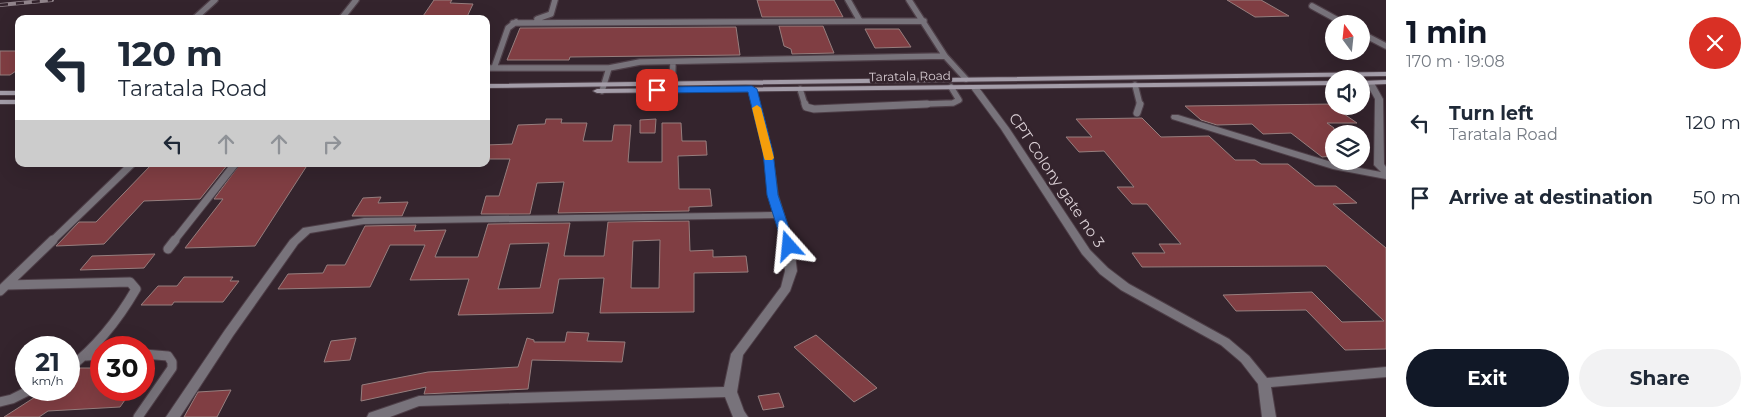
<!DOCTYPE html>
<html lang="en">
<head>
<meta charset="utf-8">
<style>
	:root { --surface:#fff; --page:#f2f2f3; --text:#1f2937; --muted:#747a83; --accent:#111827 }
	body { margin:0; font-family:Montserrat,sans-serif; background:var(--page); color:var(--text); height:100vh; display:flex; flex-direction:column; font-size:19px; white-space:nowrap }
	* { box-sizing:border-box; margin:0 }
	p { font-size:16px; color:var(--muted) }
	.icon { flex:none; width:28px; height:28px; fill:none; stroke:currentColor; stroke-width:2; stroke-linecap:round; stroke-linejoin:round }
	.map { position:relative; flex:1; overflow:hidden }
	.panel { display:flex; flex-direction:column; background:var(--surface); width:375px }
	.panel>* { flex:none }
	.banner { position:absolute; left:15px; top:15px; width:475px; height:152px; border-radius:10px; box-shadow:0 5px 20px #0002; background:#fff; color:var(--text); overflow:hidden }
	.needle { width:32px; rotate:345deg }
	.tools { position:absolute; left:1325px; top:15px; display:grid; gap:10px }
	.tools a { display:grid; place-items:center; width:45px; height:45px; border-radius:50%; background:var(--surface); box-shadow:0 5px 20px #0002; font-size:25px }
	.speed { position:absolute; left:15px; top:336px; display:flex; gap:10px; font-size:25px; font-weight:700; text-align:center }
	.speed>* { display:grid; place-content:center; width:65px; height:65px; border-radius:50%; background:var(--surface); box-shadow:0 5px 20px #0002; line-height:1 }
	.speed small { font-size:12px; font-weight:400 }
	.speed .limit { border:8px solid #d22; background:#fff; color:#111 }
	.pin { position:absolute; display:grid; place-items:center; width:42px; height:42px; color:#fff; margin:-21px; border-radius:10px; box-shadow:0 2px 8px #0006 }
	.me { position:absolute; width:55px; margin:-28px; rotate:342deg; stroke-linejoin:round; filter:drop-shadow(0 0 4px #0008) }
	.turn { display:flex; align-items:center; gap:18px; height:105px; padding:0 20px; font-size:22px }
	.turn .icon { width:65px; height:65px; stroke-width:2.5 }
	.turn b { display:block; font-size:35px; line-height:42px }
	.lanes { display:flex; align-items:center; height:48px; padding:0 20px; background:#0003; justify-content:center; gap:25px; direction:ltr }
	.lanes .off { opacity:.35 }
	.round { display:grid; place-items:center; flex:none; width:52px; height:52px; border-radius:26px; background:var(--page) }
	.headline { display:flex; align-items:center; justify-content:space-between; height:85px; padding:0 20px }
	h1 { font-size:30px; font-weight:700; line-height:38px; color:var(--accent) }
	.button { display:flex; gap:10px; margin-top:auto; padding:10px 20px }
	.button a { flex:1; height:58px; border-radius:30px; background:var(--accent); color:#fff; font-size:20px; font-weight:700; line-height:58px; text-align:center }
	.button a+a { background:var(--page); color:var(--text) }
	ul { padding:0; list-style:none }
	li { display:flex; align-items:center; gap:15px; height:75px; padding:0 20px }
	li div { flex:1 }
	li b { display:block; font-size:19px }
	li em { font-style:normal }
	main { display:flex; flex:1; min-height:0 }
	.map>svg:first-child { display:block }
	.building { fill:#803e43; stroke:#967e7e; fill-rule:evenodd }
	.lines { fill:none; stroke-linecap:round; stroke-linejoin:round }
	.service-far2-casing { stroke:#4e3f48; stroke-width:8 }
	.service-far1-casing { stroke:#4e3f48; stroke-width:9 }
	.service-casing { stroke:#4e3f48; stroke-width:11 }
	.minor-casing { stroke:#4e3f48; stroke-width:2 }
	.secondary-casing { stroke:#4e3f48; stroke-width:2 }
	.service-far2 { stroke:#78737b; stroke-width:5.5 }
	.service-far1 { stroke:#78737b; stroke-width:7 }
	.service { stroke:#78737b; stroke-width:9 }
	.minor { fill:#78737b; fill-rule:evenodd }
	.secondary { fill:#a49da9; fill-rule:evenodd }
	.rail-casing { stroke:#90838a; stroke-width:4 }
	.rail { stroke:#34242d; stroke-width:2.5; stroke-dasharray:8; stroke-linecap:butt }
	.route { fill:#1a73e8; stroke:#114b97 }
	.slow { fill:#f59e0b }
	.labels { text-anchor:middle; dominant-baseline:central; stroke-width:5; stroke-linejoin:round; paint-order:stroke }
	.far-street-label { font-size:12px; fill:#d9ced4; stroke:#34242d }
	.street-label { font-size:15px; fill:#d9ced4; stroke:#34242d }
</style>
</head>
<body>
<main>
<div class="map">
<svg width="1386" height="417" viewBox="0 0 1386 417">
	<rect width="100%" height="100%" fill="#34242d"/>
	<!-- building -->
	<path class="building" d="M434,0H452L450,3L473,4L466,19H421Z
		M757,0H834L843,17H762Z
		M1227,0H1261L1289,16L1255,17Z
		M779,26H823L834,53L792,54L791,49L784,46Z
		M736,27L740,55L570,57L569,60H507L520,28Z
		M865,29H899L911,47L875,48Z
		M0,51H19V69L10,75H0Z
		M1334,104V107L1357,123H1327L1334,128V156L1322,157L1291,133L1263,134L1252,124L1217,125L1201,120L1185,106Z
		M1142,118L1161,137L1209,136L1235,160H1255L1261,164H1288L1315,186H1336L1357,203L1333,204L1386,248V349L1345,350L1306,310L1236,311L1223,295L1312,292L1342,322L1384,321L1326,266L1142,267L1132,253H1165L1159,244H1181L1147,204H1132L1117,187H1134L1104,151L1079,152L1066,137H1092L1076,119Z
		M546,119H562L561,123H587L583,141H612L614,125H631L628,162H662V123H681L682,141H706L707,155L678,156L679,189H710L712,206L689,207V211L558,213L564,182L537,183L530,214H481L486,196H499L510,159H486V145L512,144L518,125L545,124Z
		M656,119L655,133H640V120Z
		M152,164H228L200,199L144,201L104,244L56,246L79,222H96Z
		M240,164H308L255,246L185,248L223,199H214Z
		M381,197L378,203L408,202L402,216H352L363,198Z
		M689,221L690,251L713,250V257L746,256L748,272L694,273V312L600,313L604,278L559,279L553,313L458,315L469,279L410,280L425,245H390L370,287L278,289L288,274L323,273L327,265H345L365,226L416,225L414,231L446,230L435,257H478L488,224L570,223L564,256H604L608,222ZM660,240L659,288H631L633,241ZM549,243L540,288L498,289L510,244Z
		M155,254L144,268L80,270L92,256Z
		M184,277H233L230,281H239L223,302H174L172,305H141L158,286H177Z
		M567,332L589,333L587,341L625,342L622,362L532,360L528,389L424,394L426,387L361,401L362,385L428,372L518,367L527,338L534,340V342H565Z
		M816,335L877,388L854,402L794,347Z
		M356,338L350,360L324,362L331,341Z
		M79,368H101V390H132L120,407L48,411L39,417H4L46,390H69V375Z
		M231,390L217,417H184L198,392Z
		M779,393L784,407L763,410L758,396Z"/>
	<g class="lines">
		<defs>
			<path id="service-far2" d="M848,0L860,21
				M909,0L945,56L966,79
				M1312,6L1345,24
				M194,19L215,0
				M341,19L356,0
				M537,19L551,14L555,0
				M513,23L924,21
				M1361,33L1386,46
				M486,68H609L640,62L945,56
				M494,68L508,28L516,22
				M1135,85L1140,105
				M800,89L805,105
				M672,90L673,62
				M602,91L609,68
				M898,105L953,103L959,100L951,87"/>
			<path id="service-far1" d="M805,104L806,107L814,109L927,104
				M1137,113L1140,104
				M52,241L132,164
				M174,241L235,164"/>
			<path id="service" d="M168,249L175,240
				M7,285L130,282L136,289C118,320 98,346 69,368
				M0,291L53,240
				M86,356L101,355
				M0,402L12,399L30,390
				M138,417L172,368V362L168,356L144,354"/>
			<path id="minor" d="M1367,81H1373L1383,99L1384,164L1386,167V179L1333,169L1172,119L1171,117L1172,115H1178L1338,164L1381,172L1374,165L1375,99L1366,83Z
				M971,85H977L1009,128L1090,250L1108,268L1129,284L1229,339L1249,356L1267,378L1386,367V377L1271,387L1276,417H1262L1258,384L1241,362L1221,345L1121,290L1100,274L1082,254L1001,129L970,87Z
				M749,87H752L756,89L772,152L778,195L794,246L797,271L790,291L743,355L737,392L744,411L748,417H733L725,397L419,406L390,417H367L369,413L419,396L724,387L731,354L781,287L785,271L784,246L775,218L364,224L310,233L298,244L233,336L180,417H166L225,330L290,240L303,228L364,218L773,212L768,195L764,152L748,89Z"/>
			<path id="secondary" d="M1386,72V76L486,88V84Z
				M1386,80V84L1361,85V81Z
				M1334,81V85L597,93L593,91L597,89Z
				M0,91H19V95H0Z
				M0,100H19V104H0Z"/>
		</defs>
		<!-- service-far2 casing -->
		<use href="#service-far2" class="service-far2-casing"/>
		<!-- service-far1 casing -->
		<use href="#service-far1" class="service-far1-casing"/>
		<!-- service casing -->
		<use href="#service" class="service-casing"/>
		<!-- minor casing -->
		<use href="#minor" class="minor-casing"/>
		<!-- secondary casing -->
		<use href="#secondary" class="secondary-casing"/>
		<!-- service-far2 -->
		<use href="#service-far2" class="service-far2"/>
		<!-- service-far1 -->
		<use href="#service-far1" class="service-far1"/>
		<!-- service -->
		<use href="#service" class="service"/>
		<!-- minor -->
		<use href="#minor" class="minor"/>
		<!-- secondary -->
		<use href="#secondary" class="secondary"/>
		<defs>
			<path id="rail" d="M0,5L52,0"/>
		</defs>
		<!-- rail casing -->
		<use href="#rail" class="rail-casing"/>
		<!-- rail -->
		<use href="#rail" class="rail"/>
	</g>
	<!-- route -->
	<path class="route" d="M752,86L757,89L773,152L778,195L795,246L789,249L783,246L767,195L763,152L748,92L657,93L653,90L657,87Z"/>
	<!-- slow -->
	<path class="slow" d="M757,105L761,108L774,158L772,160H765L764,158L752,108Z"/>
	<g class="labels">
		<!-- far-street labels -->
		<g class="far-street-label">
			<text transform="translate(910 76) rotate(-1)">Taratala Road</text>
		</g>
		<!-- street labels -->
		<g class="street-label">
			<text transform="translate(1057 180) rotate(56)">CPT Colony gate no 3</text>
		</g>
	</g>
</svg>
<div class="tools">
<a><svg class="needle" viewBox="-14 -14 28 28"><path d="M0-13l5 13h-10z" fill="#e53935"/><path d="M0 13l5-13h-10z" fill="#747a83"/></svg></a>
<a><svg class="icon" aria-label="sound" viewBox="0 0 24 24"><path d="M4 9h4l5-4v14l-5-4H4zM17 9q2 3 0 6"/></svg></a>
<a><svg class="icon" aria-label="layers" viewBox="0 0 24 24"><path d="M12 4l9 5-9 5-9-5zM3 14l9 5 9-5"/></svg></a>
</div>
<div class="speed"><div>21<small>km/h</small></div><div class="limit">30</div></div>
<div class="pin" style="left:657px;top:90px;background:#d93025"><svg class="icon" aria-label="arrive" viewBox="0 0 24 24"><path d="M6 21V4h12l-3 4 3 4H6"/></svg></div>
<svg class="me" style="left:789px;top:246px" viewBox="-20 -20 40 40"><path d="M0-17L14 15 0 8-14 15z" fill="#1a73e8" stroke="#fff" stroke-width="4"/></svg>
<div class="banner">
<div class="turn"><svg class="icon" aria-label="left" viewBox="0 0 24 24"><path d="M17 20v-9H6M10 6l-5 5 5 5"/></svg><div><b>120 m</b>Taratala Road</div></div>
<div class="lanes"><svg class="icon" aria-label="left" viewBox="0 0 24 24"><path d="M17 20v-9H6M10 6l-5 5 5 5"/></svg><svg class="icon off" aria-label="ahead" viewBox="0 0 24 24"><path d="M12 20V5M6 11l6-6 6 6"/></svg><svg class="icon off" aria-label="ahead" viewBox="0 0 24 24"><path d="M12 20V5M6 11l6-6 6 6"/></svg><svg class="icon off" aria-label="right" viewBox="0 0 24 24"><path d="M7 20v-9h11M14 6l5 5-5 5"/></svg></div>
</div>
</div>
<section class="panel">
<div class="headline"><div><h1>1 min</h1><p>170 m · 19:08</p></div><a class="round" style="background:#d93025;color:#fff"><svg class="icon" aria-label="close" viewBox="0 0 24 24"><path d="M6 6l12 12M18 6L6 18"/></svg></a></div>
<ul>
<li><svg class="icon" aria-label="left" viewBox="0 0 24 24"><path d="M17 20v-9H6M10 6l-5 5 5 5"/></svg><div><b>Turn left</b><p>Taratala Road</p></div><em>120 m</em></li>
<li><svg class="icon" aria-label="arrive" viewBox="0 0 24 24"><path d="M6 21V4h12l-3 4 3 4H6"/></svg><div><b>Arrive at destination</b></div><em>50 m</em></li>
</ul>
<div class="button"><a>Exit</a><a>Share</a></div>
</section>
</main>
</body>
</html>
